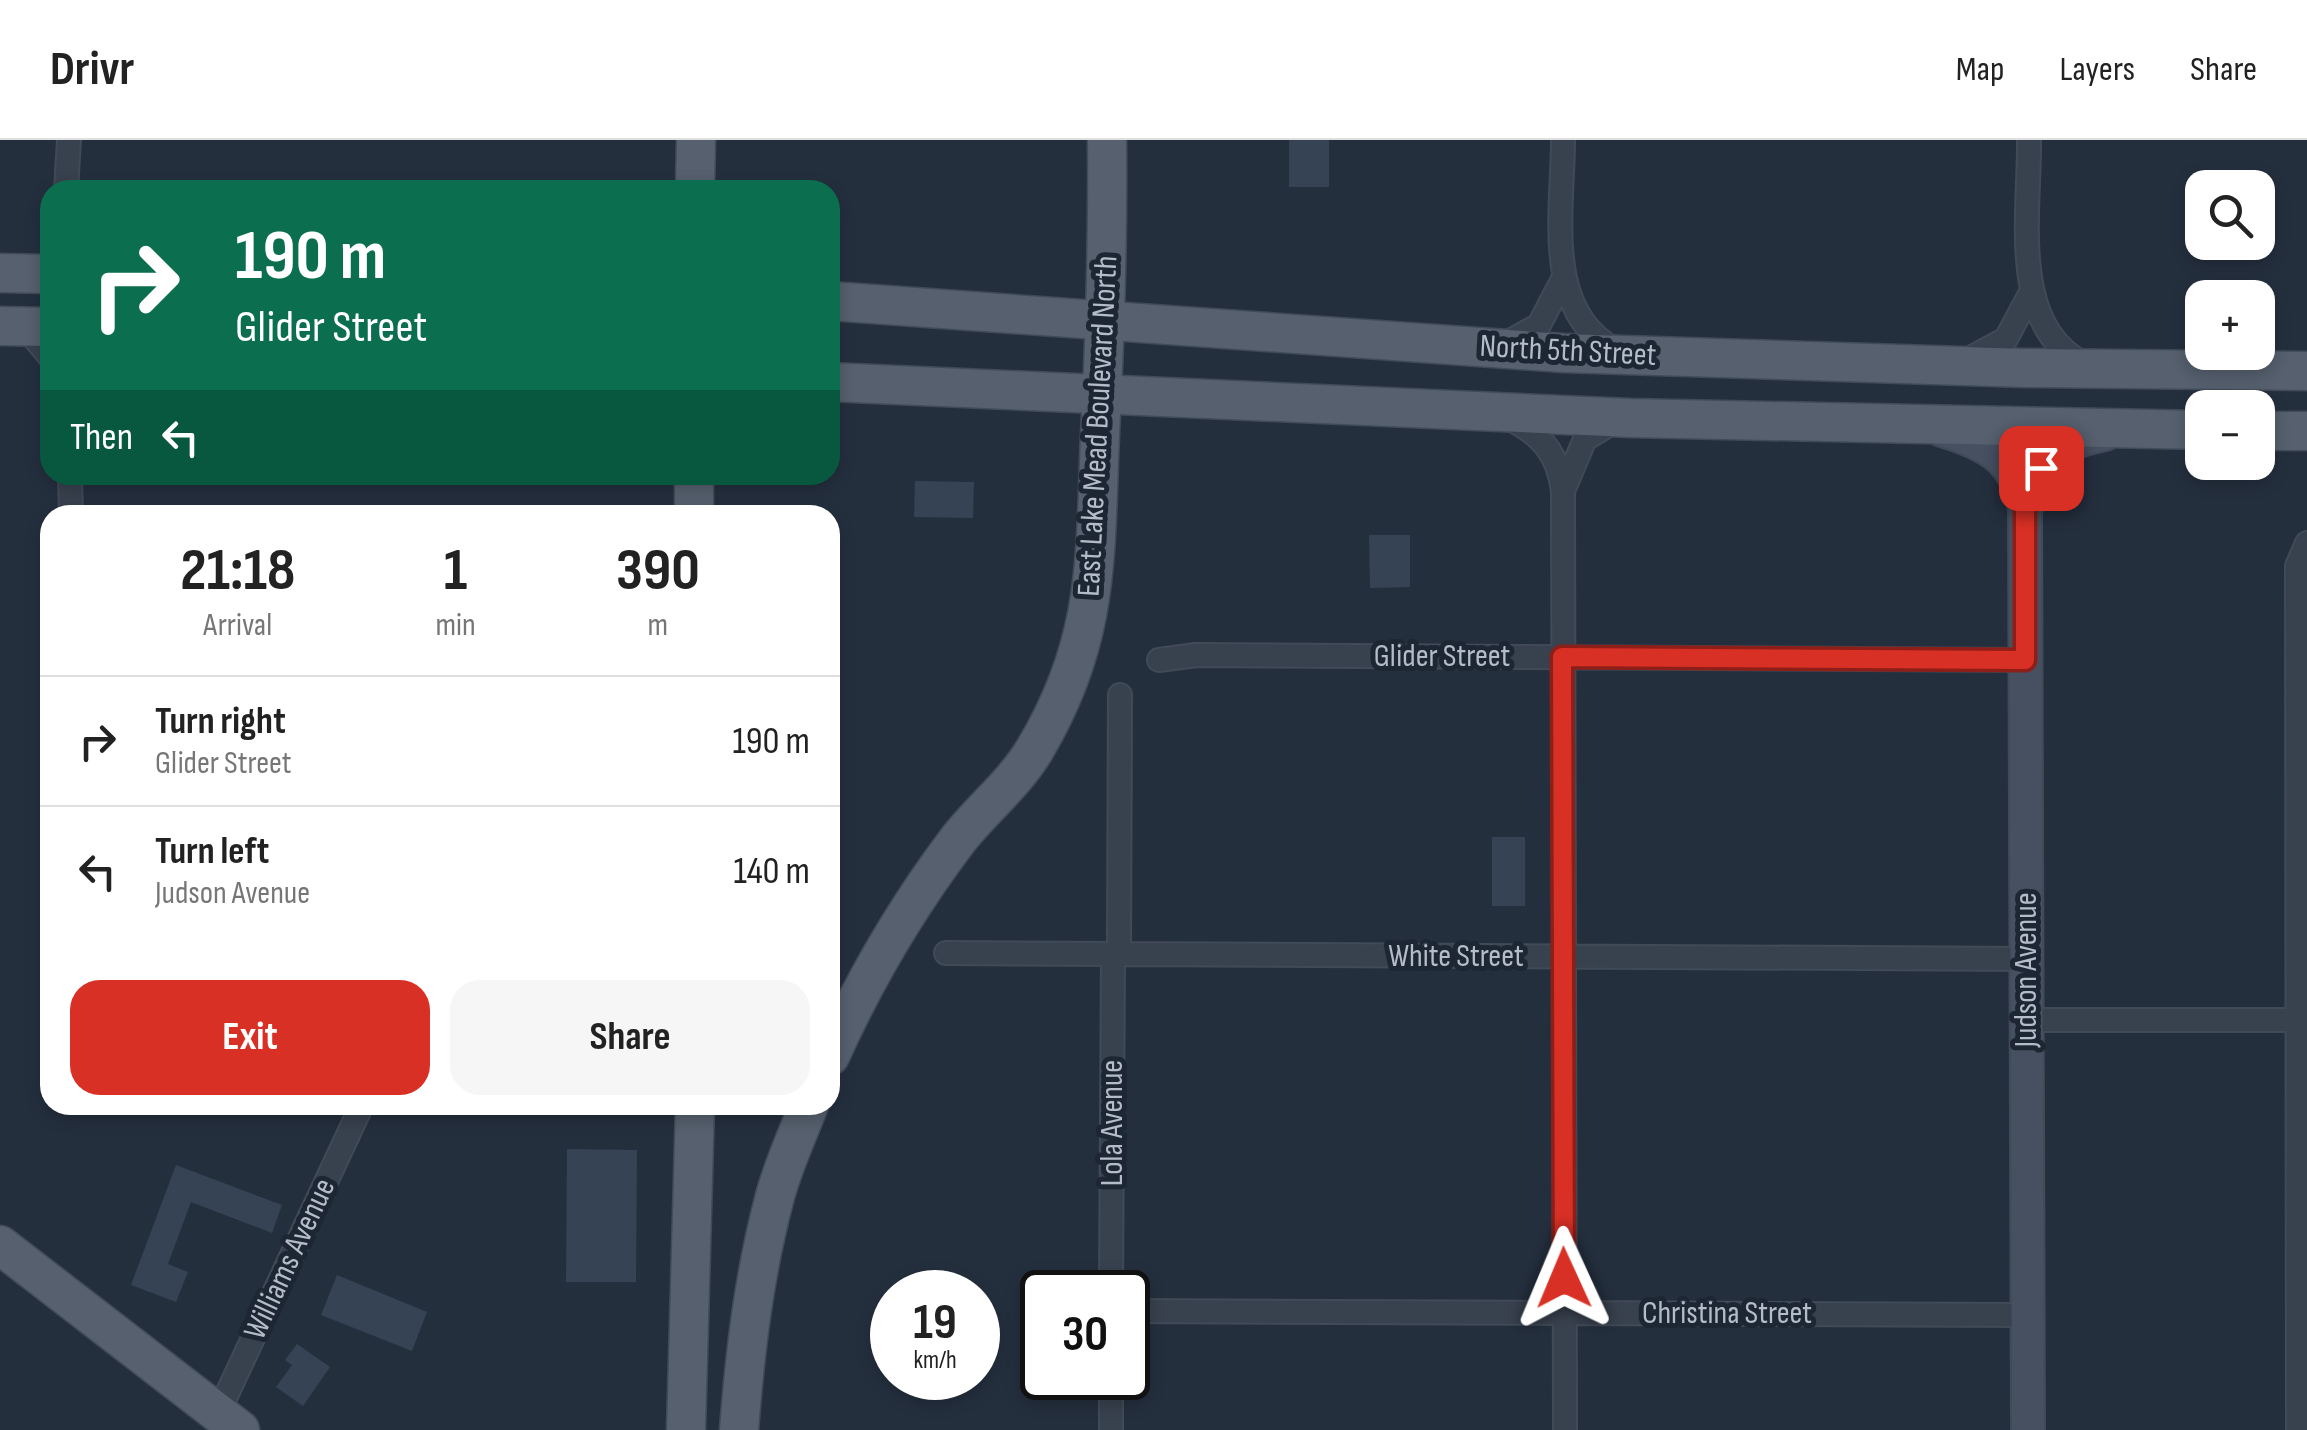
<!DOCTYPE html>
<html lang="en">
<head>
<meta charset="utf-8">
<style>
	:root { --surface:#fff; --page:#f6f6f6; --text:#222; --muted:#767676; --line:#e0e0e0; --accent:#d93025 }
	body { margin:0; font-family:"Sofia Sans Condensed",sans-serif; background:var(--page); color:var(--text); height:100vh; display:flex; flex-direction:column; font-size:38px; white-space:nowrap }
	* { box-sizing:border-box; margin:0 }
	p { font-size:32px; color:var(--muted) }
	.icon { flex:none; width:55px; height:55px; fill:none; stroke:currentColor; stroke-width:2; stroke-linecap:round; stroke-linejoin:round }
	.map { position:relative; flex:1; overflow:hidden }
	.sheet { position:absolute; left:40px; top:365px; width:800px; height:610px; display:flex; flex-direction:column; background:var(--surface); border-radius:30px; box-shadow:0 5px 15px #0003 }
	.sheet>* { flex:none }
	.banner { position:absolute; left:40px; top:40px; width:800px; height:305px; border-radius:30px; box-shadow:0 5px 15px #0003; background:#0b6e4f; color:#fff; overflow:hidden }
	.tools { position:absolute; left:2185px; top:30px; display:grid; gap:20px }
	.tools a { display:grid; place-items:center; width:90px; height:90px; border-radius:20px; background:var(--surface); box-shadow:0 5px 15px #0003; font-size:50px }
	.speed { position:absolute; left:870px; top:1130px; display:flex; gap:20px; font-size:50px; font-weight:700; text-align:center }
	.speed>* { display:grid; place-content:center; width:130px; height:130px; border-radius:50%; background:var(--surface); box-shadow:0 5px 15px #0003; line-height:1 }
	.speed small { font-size:25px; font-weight:400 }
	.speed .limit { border:5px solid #111; border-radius:15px; background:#fff; color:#111 }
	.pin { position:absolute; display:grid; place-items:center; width:85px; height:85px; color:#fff; margin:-42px; border-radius:20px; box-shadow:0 5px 15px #0006 }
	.me { position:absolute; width:110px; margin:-55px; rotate:359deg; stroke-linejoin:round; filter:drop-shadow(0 0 8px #0008) }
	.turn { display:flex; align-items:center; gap:35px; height:210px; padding:0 30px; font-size:45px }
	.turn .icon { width:130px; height:130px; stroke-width:2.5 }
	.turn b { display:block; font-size:70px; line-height:85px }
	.then { display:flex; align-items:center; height:95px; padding:0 30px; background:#0003; gap:20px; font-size:38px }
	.eta { display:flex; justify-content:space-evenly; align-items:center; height:170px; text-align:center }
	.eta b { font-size:60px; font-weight:700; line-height:70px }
	.action { display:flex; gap:20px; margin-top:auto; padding:20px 30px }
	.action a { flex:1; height:115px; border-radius:30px; background:var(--accent); color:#fff; font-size:40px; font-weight:700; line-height:115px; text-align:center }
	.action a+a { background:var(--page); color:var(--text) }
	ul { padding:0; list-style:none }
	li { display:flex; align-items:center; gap:30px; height:130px; padding:0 30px; border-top:2px solid var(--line) }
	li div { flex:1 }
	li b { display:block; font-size:38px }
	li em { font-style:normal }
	header { display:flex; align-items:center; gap:60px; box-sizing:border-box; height:140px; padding:0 50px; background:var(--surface); border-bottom:2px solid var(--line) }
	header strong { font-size:48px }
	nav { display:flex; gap:55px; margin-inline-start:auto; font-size:35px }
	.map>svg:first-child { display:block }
	.building { fill:#364354 }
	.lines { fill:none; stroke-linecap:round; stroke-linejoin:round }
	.street-casing { stroke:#414a57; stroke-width:26 }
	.secondary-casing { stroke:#414a57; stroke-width:36 }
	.primary-casing { stroke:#414a57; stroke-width:41 }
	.street { stroke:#38414e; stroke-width:22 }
	.secondary { stroke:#465061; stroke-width:32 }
	.primary { stroke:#56606e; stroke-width:38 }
	.route-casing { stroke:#8d1f18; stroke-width:25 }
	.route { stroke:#d93025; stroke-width:18 }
	.labels { text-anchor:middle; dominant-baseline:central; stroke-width:10; stroke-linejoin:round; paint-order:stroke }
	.street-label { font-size:32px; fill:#b4bcc9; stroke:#1d2633 }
</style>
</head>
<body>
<header>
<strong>Drivr</strong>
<nav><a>Map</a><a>Layers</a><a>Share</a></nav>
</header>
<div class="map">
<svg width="2307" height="1290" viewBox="0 0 2307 1290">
	<rect width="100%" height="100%" fill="#242f3e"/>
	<!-- building -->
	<path class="building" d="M1289,0H1329V47H1289Z
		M915,341L974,342L973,378L914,377Z
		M1369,395H1410V447L1370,448Z
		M1492,697H1525V766H1492Z
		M567,1009L637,1010L636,1142H566Z
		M176,1025L282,1065L272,1093L191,1062L168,1124L188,1132L176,1162L131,1145Z
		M337,1135L427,1172L412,1211L321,1175Z
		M297,1204L330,1227L303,1266L276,1247L292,1225L285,1220Z"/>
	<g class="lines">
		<defs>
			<path id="street" d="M1563,0C1563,70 1542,172 1616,210
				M2029,0C2030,71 2008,188 2085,224
				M66,50L69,0
				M24,186L50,217
				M1505,204L1539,185L1563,139
				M1967,220L2006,199L2030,154
				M1508,278C1541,294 1558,313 1563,351L1565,1290
				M70,335L71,375
				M1563,351L1585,299L1615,281
				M1159,520L1196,515L2025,520
				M946,813L2026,819
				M1119,814L1120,555
				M2027,880H2307
				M1111,1152L1113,814
				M1128,1171L2027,1175
				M1111,1238V1290
				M218,1273L362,965
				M2298,1290L2297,426L2307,403"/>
			<path id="secondary" d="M1942,290C1988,304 2017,319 2025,370L2028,1290
				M2025,370C2044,319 2050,306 2105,294"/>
			<path id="primary" d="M695,50L696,0
				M0,133L50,134
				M830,161L1563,213L2025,228L2307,231
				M0,186L50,187
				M830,242L1630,278L2202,290
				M2258,291H2307
				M694,335V375
				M830,916C863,843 908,766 957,701C981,670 1015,643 1035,609C1100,500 1095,417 1100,295C1105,197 1108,99 1107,0
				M0,1105L240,1290
				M686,1290L695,965
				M739,1290C745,1212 754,1136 774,1060C782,1028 797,996 809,965"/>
		</defs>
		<!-- street casing -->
		<use href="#street" class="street-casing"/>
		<!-- secondary casing -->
		<use href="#secondary" class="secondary-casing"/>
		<!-- primary casing -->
		<use href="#primary" class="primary-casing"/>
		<!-- street -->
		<use href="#street" class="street"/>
		<!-- secondary -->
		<use href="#secondary" class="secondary"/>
		<!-- primary -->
		<use href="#primary" class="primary"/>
	</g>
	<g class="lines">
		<defs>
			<path id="route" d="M1564,1138L1562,517L2025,520V370L2041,328"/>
		</defs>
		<!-- route casing -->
		<use href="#route" class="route-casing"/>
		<!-- route -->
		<use href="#route" class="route"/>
	</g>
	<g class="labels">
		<!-- street labels -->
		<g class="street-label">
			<text transform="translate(1568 211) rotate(3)">North 5th Street</text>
			<text transform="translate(1098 286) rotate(-87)">East Lake Mead Boulevard North</text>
			<text x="1442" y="516">Glider Street</text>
			<text x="1456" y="816">White Street</text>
			<text transform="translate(2026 830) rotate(-90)">Judson Avenue</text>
			<text transform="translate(1112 983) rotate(-90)">Lola Avenue</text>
			<text transform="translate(290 1119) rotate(-65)">Williams Avenue</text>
			<text x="1727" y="1173">Christina Street</text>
		</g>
	</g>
</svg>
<div class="tools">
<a><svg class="icon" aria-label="search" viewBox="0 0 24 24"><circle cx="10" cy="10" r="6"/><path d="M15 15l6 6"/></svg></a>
<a>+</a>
<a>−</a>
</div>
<div class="speed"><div>19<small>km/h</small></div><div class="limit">30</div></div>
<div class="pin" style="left:2041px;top:328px;background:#d93025"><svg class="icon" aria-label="arrive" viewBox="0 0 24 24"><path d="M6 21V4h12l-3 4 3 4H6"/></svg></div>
<svg class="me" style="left:1564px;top:1138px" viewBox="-20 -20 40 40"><path d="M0-17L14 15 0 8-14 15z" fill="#d93025" stroke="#fff" stroke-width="4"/></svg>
<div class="banner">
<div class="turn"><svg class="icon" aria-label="right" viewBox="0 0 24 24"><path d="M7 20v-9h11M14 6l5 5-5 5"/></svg><div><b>190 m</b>Glider Street</div></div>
<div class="then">Then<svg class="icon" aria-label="left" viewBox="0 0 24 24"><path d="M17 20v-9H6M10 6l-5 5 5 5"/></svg></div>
</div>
<section class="sheet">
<div class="eta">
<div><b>21:18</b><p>Arrival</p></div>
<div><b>1</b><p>min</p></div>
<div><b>390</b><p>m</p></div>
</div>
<ul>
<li><svg class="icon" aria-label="right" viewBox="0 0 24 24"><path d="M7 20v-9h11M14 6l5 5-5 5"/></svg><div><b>Turn right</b><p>Glider Street</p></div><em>190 m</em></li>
<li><svg class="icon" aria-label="left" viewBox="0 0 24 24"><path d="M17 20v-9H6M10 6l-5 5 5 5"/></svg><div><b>Turn left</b><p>Judson Avenue</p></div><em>140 m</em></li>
</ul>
<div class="action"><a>Exit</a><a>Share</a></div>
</section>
</div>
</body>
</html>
